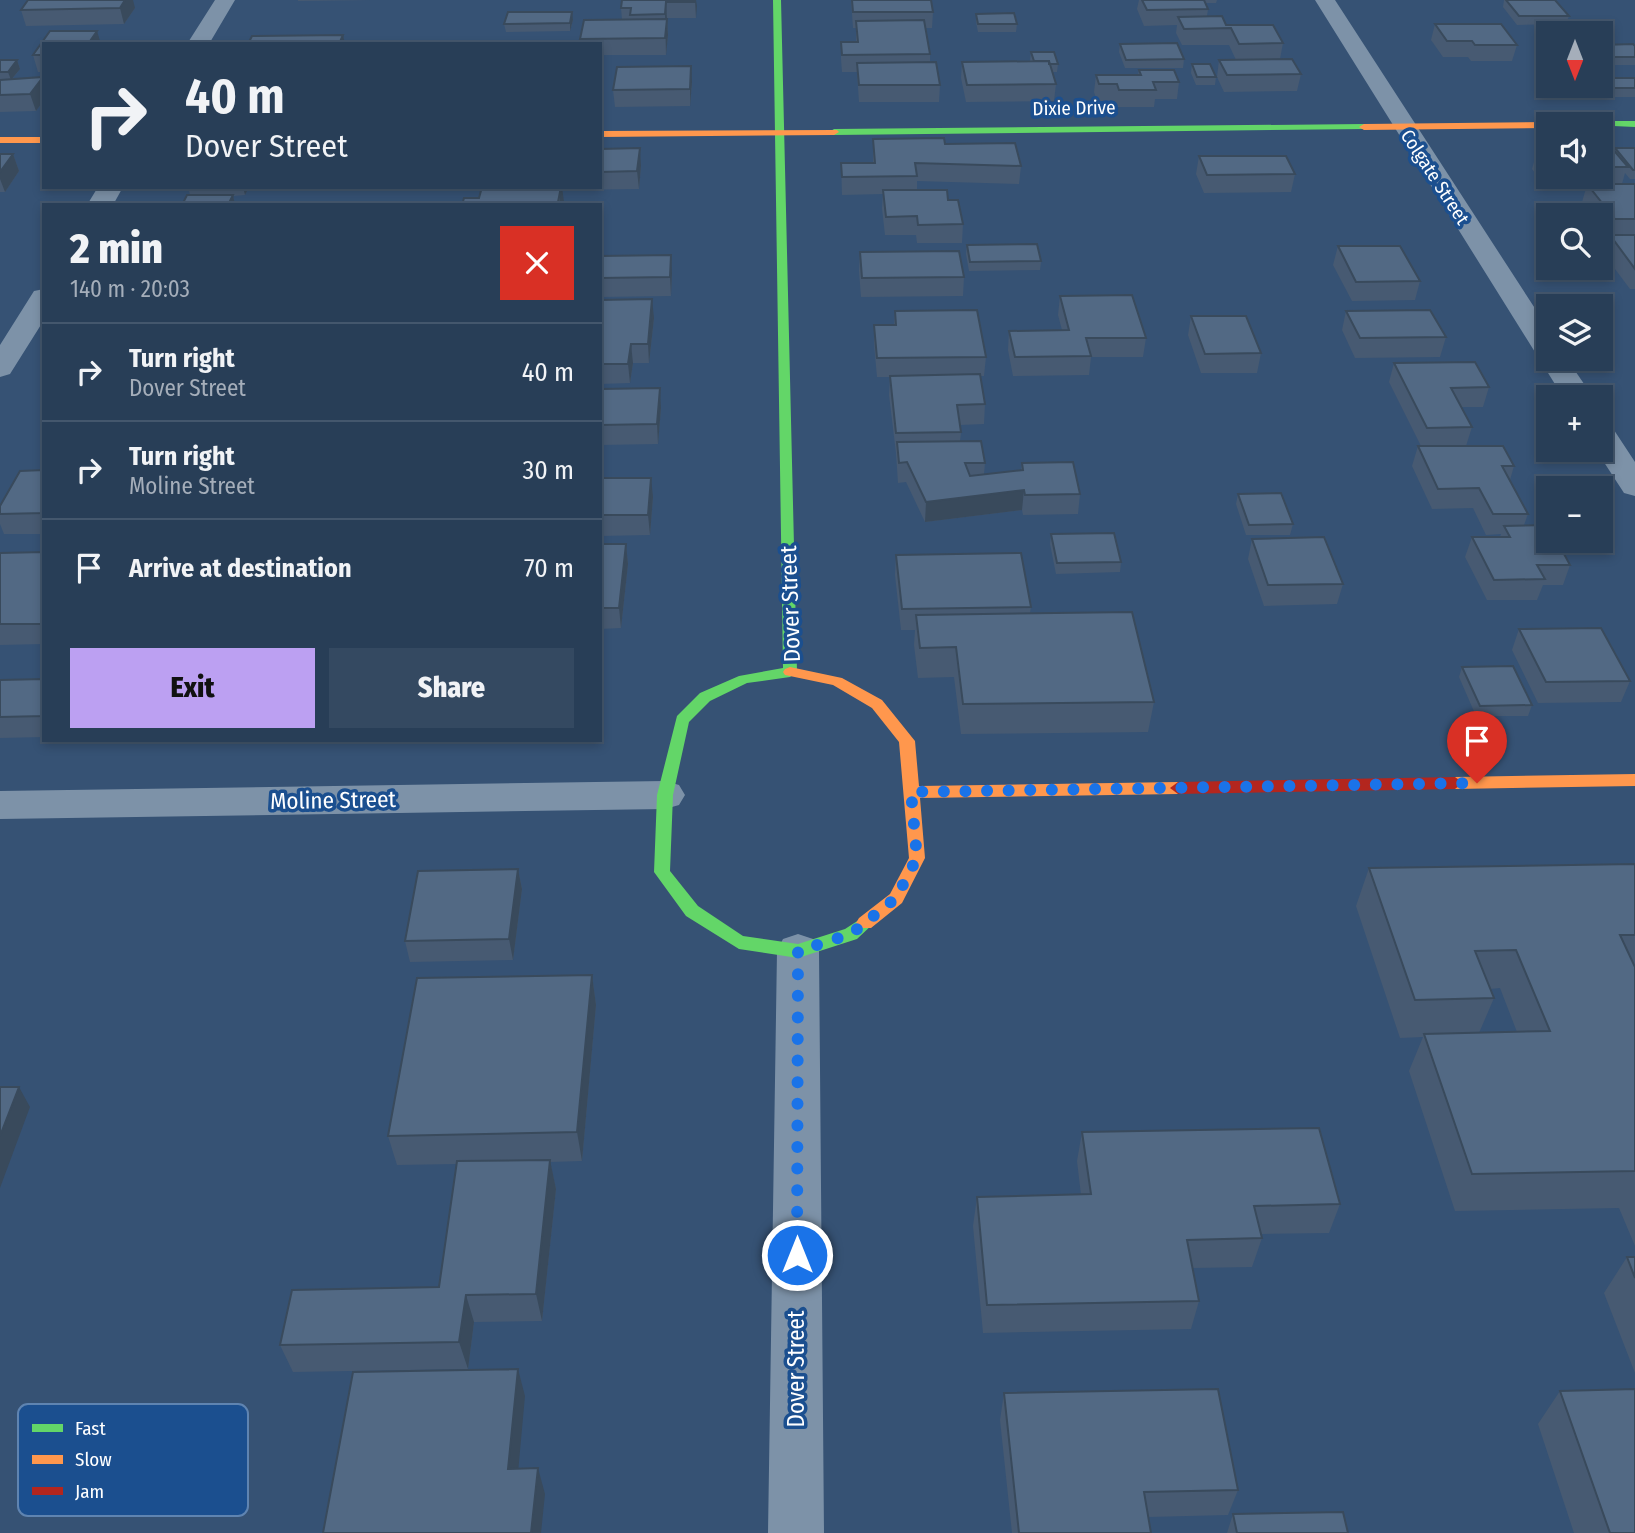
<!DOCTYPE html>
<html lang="en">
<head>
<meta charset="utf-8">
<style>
	:root { --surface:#283e57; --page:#344961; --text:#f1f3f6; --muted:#a5aeba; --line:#44576d; --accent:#bca0f2 }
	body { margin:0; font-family:"Fira Sans Condensed",sans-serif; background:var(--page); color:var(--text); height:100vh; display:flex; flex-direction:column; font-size:26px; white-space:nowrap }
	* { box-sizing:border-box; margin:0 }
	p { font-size:23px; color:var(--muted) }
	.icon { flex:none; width:38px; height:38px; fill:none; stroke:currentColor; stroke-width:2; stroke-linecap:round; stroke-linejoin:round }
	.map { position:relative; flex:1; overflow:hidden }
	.drawer { position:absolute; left:42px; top:203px; width:560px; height:539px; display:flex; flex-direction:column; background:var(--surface); border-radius:0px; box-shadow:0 4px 10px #0003,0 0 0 2px var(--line) }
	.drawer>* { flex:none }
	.banner { position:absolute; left:42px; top:42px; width:560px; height:147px; border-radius:0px; box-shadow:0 4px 10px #0003,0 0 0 2px var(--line); background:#283e57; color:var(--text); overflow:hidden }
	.needle { width:46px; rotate:180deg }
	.tools { position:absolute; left:1536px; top:21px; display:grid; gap:14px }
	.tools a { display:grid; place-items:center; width:77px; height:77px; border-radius:0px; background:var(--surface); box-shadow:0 4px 10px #0003,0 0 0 2px var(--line); font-size:35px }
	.pin { position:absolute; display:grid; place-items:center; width:60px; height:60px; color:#fff; margin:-72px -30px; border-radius:50% 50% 50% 0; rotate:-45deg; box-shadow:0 0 7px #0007 }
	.pin .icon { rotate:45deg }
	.me { position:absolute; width:77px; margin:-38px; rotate:0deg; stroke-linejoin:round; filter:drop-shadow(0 0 5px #0008) }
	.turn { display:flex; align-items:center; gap:24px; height:147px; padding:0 28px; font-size:32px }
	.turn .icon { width:91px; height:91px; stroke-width:2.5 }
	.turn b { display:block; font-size:49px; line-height:60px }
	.round { display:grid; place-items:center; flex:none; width:74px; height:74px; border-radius:0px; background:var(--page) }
	.summary { display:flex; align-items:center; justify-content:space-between; height:119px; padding:0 28px }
	h1 { font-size:42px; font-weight:800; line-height:52px }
	.button { display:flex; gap:14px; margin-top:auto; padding:14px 28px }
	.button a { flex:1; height:80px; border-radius:0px; background:var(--accent); color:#111; font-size:28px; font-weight:800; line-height:80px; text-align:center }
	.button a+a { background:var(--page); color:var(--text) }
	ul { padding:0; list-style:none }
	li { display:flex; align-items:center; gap:21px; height:98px; padding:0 28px; border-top:2px solid var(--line) }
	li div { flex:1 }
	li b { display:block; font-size:26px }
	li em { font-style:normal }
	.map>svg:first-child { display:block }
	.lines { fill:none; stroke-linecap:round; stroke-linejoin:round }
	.street { fill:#7d92a8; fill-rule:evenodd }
	.fast { fill:#63d668; fill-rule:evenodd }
	.slow { fill:#ff974d; fill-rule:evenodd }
	.jam { fill:#b3261e; fill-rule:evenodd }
	.wall { fill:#475a72; fill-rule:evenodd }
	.shaded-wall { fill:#394a5c }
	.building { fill:#526984; stroke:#394a5c; stroke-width:2 }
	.route { stroke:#1a73e8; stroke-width:12; stroke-dasharray:0 21.6 }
	.labels { text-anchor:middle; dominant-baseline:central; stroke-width:7; stroke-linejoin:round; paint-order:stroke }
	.far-street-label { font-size:19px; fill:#fff; stroke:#1b4f8f }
	.street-label { font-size:23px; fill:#fff; stroke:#1b4f8f }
	.key { fill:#1b4f8f; stroke:#5f84b1; stroke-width:2 }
	.key-label { font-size:19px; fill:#fff }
</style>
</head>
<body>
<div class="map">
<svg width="1635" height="1533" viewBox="0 0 1635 1533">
	<rect width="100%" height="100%" fill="#365274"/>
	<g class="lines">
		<!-- street -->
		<path class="street" d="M215,0H235L209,44H187Z
			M1315,0H1335L1549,330V359H1567L1593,397H1563Z
			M98,187H123L113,205H87Z
			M44,289V320L10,374L0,377V345L34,291Z
			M1601,425L1612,427L1635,462V496L1624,493L1596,450H1601Z
			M665,781L679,785L685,795L679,805L665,809L0,819V791Z
			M798,934L813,939L819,951L824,1533H768L777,951L783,939Z"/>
		<!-- fast -->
		<path class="fast" d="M773,0H781L797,672L790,677L747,683L710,701L689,722L673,795L670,871L698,906L743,936L798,944L845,929L865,916L871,918L874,923L857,939L798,958L739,949L686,916L654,872L657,795L677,716L700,693L739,676L783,668Z
			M1575,121H1635V127L1570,124Z
			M1364,124L1369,127L1367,129L834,135L829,132L834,129Z"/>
		<!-- slow -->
		<path class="slow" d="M1549,122L1553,124H1549V128L1364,130L1359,127L1364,124Z
			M837,130L839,132L834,135L600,137V131Z
			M0,137H44V143H0Z
			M790,667L842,678L882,700L915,741L919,786L1178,782L1186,788L1178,794L920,798L925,858L902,903L871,928H859L856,923L859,918L890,894L909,858L899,742L872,708L833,685L785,675L783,672L785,669Z
			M1635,774V786L1455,789L1447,783L1455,777Z"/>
		<!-- jam -->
		<path class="jam" d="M1455,777L1463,783L1455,789L1178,794L1170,788L1178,782Z"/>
	</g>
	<!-- wall -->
	<path class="wall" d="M298,0H371L298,1Z
		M622,0H696V18H667L668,35L666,55H600V44H581L580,39L622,20L621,8Z
		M851,0L933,12L932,28H926L930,54V62L940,85L939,102H859L857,72H842L841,59V42H856V28H853Z
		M1139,0H1217L1216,3H1205L1208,9L1207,16L1226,25L1283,43L1280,59L1301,74L1297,91L1224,92L1217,77L1219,60H1236L1229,45H1182L1176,33L1177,25L1144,26L1137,9Z
		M1504,0H1555L1569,16L1566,24L1517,25L1503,7Z
		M135,8L124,24L26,26L21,10Z
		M976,14L1017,24L1016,32H978L976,22Z
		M573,20L570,31L506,32L504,24Z
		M1435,24L1517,45L1512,61H1471L1468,57H1443L1431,40Z
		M44,44V72H38L33,55Z
		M1120,44L1184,59L1183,68H1125L1119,52Z
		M1601,45L1635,46V65H1601Z
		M1031,52L1058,64L1057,72H1052L1056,84L1054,101L966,102L961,78L962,62L1030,61Z
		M0,60H17L20,69L12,79L44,78V100L36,111L0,112Z
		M1192,64L1216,77L1215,85H1196L1191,73Z
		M1139,70L1179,82L1177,99H1155L1154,107H1117L1115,101H1097L1094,92L1096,75H1138Z
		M1635,78V97H1558L1550,87V86H1601Z
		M692,82L690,106L615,107L613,90Z
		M873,139L945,144L1021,166L1019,184L917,181V190L948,200L963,224L962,243H917L916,235H885L882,208L883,194L842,195L841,163H873Z
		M1601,147L1614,150L1615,148H1635V179H1630L1625,173L1622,184H1635V289H1630L1603,253L1609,237L1601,228V215H1592L1582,202L1587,185H1544L1532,169L1537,151H1548L1549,149V177H1601Z
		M600,149L641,166L639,189L562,190L563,205H462L479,198L482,187H600Z
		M0,154H13L19,171L5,192H0Z
		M1199,156L1295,174L1291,192L1204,193L1196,174Z
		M188,187H249L245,195L233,196L235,205H182L190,195Z
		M967,245L1041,261L1040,270L969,271L966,254Z
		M1338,246L1420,281L1415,300L1352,301L1333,265Z
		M860,252L964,277L963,296L861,297L859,271Z
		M600,256L672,274L671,296L600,297Z
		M1060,296L1146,338L1143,357H1091L1089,375L1013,376L1008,350L1009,331L1062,330L1058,315Z
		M600,300L654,318L649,363H633L630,383L600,384Z
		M895,311L986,357L984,376H980L985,404L984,424L960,425L961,432L960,441L985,463L984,474L1021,470L1022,463L1080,494L1078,514L1023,515L1022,510L925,522L906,482L898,483L896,453L889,395L890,377H877L874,344V325H894Z
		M1346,311L1446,337L1440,357L1355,358L1342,330Z
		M1191,316L1261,353L1257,373H1201L1188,335Z
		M1394,363L1489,387L1483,407H1461L1472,427L1466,446L1514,466L1510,480L1528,514L1524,525L1570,565L1563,585H1543L1537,600H1487L1465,557L1472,537H1500L1501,534L1486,535L1473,508L1432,509L1412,466L1418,446H1421L1389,382Z
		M600,389L661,408L658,444L600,445Z
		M44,470V534H4L0,524V506Z
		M600,478L653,497L650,535L600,536Z
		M1238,494L1293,524L1290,535H1246L1236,504Z
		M1051,534L1121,562L1120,572L1056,574L1050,544Z
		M1252,539L1343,584L1337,604L1264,606L1248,559Z
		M600,544H626L628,564L621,628L600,629Z
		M44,552V644L0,645V553Z
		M896,555L1031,607L1030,613L1154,702L1148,732L961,734L954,677L918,678L914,645L915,630H901L895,575Z
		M1519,629L1630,681L1621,702L1538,703L1512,650Z
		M1462,667L1532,705L1528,716H1476L1459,677Z
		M44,679V737L0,738V680Z
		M1635,864V1246L1619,1208L1455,1211L1409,1071L1423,1037L1400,1038L1356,906L1369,868ZM1500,988L1517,1032L1479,1033L1494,998L1490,989Z
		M518,869L522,889L513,960L410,962L405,941Z
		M592,975L596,1005L582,1161L550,1162L556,1189L542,1321L474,1322L468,1369L293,1372L280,1345L439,1287L457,1164L397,1165L388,1136Z
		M1082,1132L1340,1204L1329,1233L1261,1234L1262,1238L1252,1267L1193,1268L1199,1301L1191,1329L983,1333L973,1226L977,1197L1081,1195L1077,1161Z
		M1627,1257H1635V1373L1604,1293Z
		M1560,1391L1635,1533H1574L1538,1424Z
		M1004,1393L1238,1490L1228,1515L1148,1517L1151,1533H1012L1000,1420Z
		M1233,1514L1348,1533H1227Z"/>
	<!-- shaded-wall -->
	<path class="shaded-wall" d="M125,0H133L135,8L124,24L120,8Z
		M695,0H696L697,6L696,18Z
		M666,2L668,35L666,55L665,14Z
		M572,12L573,20L570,31V23Z
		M97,31L101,44H88Z
		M343,35L345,44H339Z
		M17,60L20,69L11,80L8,72Z
		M691,66L692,82L690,106V89Z
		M43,77L44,100L36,111L30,94Z
		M640,148L641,166L639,189L637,171Z
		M13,154L19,171L5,192L0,179V172Z
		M243,187H249L245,195Z
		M561,187H562L564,202L563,205H559Z
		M233,195L235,205H228Z
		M671,255L672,274L671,296L670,277Z
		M652,299L654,318L649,363L648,344Z
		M631,344L633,363L630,383L628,364Z
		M660,388L661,408L658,444L657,424Z
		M651,478L653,497L650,535L648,515Z
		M1024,490L1022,510L925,522L926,502Z
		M626,544L628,564L621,628L619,608Z
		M518,869L522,889L513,960L509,939Z
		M592,975L596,1005L582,1161L577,1132Z
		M19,1087L30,1107L0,1188V1136Z
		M550,1160L556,1189L542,1321L536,1294Z
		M466,1295L474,1322L468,1369L459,1342Z
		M518,1369L525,1396L516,1495L508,1469Z
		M538,1468L545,1494L541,1533H531Z"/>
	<!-- building -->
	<path class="building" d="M28,0H125L120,8L21,10Z
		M622,0H695V2H666L665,14L630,15L631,8H621Z
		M852,0H931L933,12H853Z
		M1142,0H1204L1208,9L1147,10Z
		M1506,0H1555L1569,16H1519Z
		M508,12H572L570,23L504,24Z
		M1014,13L1017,24H978L976,14Z
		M1222,16L1226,25H1273L1283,43L1239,44L1231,28L1184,29L1178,17Z
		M667,19L665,38L580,39L584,20Z
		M924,20L930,54L842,55L841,42H858L856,21Z
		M1435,24H1501L1517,45H1475L1472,41H1447Z
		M50,31H97L88,44H44V55H33Z
		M343,35L339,44H248L252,36Z
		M1177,43L1184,59L1126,60L1120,44Z
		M1633,44L1635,46V57H1601V45Z
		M1031,52H1054L1058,64H1049V61H1034Z
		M1292,59L1301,74L1227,75L1219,60Z
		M0,60H17L8,72H0Z
		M1049,61L1056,84L967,85L962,62Z
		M936,62L940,85H859L857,63Z
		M1192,64H1210L1216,77H1197Z
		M691,66L690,89L613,90L617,67Z
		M1139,70H1174L1179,82H1153L1156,90H1119L1117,84H1099L1096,75H1141Z
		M43,77L30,94L0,95V80Z
		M1601,78H1635V88H1561L1559,86H1601Z
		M944,138L945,144L1015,143L1021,166L915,163L917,176L842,177L841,163H875L873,139Z
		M1601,147H1611L1628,167H1601Z
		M640,148L637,171L600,172V149Z
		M1615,148H1635V170H1633Z
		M1537,151H1549V166Z
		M0,154H13L0,172Z
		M1199,156H1286L1295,174L1207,175Z
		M1587,184H1635V219H1615Z
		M482,187H561L558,202H505L504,205H462L464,198H479Z
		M883,190H947L948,200H958L963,224L918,225L917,216L886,217Z
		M187,195H233L228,205H182Z
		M1610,235H1635V269Z
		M1037,244L1041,261L970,262L967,245Z
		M1338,246H1400L1420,281L1356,282Z
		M959,251L964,277L862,278L860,252Z
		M671,255L670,277L600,278V256Z
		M1132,295L1146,338H1086L1091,356L1015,357L1009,331L1069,330L1060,296Z
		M652,299L648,344H631L628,364H600V300Z
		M977,310L986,357L877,358L874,325H896L895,311Z
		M1430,310L1446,337L1360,338L1346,311Z
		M1191,316H1246L1261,353L1205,354Z
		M1475,362L1489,387L1451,388L1472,427L1427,428L1394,363Z
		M980,374L985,404L957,405L961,432L896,433L890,376Z
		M660,388L657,424L600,425V389Z
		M981,441L985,463H965L970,476L1023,470L1022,463L1073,462L1080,494L1025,495L1024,490L926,502L907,462L899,463L897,442Z
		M1418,446H1503L1514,466H1502L1528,514H1493L1479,488L1438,489Z
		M44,470V513L0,514V506L20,471Z
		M600,478H651L648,515H600Z
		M1281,493L1293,524L1249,525L1238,494Z
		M1548,525L1549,541H1557L1570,565H1537L1545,579L1494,580L1472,537H1510L1504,526Z
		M1114,533L1121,562L1057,563L1051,534Z
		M1324,537L1343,584L1268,585L1252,539Z
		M600,544H626L619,608H600Z
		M44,552V624H0V553Z
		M1021,553L1031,607L902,609L896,555Z
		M1132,612L1154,702L963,704L956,647L920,648L916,615Z
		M1601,628L1630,681L1546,682L1519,629Z
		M1513,666L1532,705L1480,706L1462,667Z
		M44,679V716L0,717V680Z
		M1635,864V935H1620L1635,967V1171L1472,1174L1424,1034L1550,1031L1516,950L1475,951L1494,998L1415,1000L1369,868Z
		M518,869L509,939L405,941L418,871Z
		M592,975L577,1132L388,1136L417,978Z
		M0,1087H19L0,1136Z
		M1319,1128L1340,1204L1254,1206L1262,1238L1187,1240L1199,1301L987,1305L977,1197L1091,1194L1082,1132Z
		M550,1160L536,1294L466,1295L459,1342L280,1345L292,1290L439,1287L457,1161Z
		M1627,1257H1635V1278Z
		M518,1369L508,1469L538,1468L531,1533H323L353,1372Z
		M1218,1389L1238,1490L1144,1492L1151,1533H1019L1004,1393Z
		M1635,1389V1533H1610L1560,1391Z
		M1343,1512L1348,1533H1237L1233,1514Z"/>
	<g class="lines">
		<!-- route -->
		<path class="route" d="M797,1255L798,951L851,934L896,898L917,858L911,792L1477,783"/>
	</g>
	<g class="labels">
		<!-- far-street labels -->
		<g class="far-street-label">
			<text transform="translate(1074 108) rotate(-1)">Dixie Drive</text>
			<text transform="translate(1435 177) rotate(57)">Colgate Street</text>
		</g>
		<!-- street labels -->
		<g class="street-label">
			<text transform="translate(790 604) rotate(-92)">Dover Street</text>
			<text transform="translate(333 800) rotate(-1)">Moline Street</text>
			<text transform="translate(796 1369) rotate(-90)">Dover Street</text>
		</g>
	</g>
	<!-- legend -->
	<rect x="18" y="1404" width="230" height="112" rx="10" class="key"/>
	<rect x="32" y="1424" width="31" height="8" fill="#63d668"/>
	<rect x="32" y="1455" width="31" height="9" fill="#ff974d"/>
	<rect x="32" y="1487" width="31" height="8" fill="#b3261e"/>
	<g class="key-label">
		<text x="75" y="1435">Fast</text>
		<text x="75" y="1466">Slow</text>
		<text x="75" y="1498">Jam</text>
	</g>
</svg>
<div class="tools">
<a><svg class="needle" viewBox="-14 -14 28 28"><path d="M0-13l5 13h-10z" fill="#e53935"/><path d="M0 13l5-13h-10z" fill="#a5aeba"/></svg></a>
<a><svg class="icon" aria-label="sound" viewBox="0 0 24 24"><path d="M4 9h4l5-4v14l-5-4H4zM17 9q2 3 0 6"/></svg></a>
<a><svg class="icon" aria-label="search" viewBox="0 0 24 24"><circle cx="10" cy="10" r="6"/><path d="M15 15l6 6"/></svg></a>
<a><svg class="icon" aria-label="layers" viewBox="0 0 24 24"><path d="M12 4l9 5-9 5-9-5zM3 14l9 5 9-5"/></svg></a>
<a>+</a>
<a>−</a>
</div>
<div class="pin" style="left:1477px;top:783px;background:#d93025"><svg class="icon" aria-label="arrive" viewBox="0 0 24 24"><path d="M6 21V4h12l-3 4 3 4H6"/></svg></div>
<svg class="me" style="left:797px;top:1255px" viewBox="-20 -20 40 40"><circle r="17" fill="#1a73e8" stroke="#fff" stroke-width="3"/><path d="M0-11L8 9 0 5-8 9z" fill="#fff"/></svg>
<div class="banner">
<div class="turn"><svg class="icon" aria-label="right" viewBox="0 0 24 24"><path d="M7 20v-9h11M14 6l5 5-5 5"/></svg><div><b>40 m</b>Dover Street</div></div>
</div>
<section class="drawer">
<div class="summary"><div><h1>2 min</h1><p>140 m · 20:03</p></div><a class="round" style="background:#d93025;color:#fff"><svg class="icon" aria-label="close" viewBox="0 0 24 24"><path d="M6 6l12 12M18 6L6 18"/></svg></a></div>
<ul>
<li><svg class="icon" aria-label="right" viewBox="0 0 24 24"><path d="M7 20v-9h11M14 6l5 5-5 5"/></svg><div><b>Turn right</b><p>Dover Street</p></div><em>40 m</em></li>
<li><svg class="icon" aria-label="right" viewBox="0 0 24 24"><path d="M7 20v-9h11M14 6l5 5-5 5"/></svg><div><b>Turn right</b><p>Moline Street</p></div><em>30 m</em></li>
<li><svg class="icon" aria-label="arrive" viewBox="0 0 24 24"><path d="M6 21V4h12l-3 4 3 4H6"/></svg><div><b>Arrive at destination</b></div><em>70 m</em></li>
</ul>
<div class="button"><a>Exit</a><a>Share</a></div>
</section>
</div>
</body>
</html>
